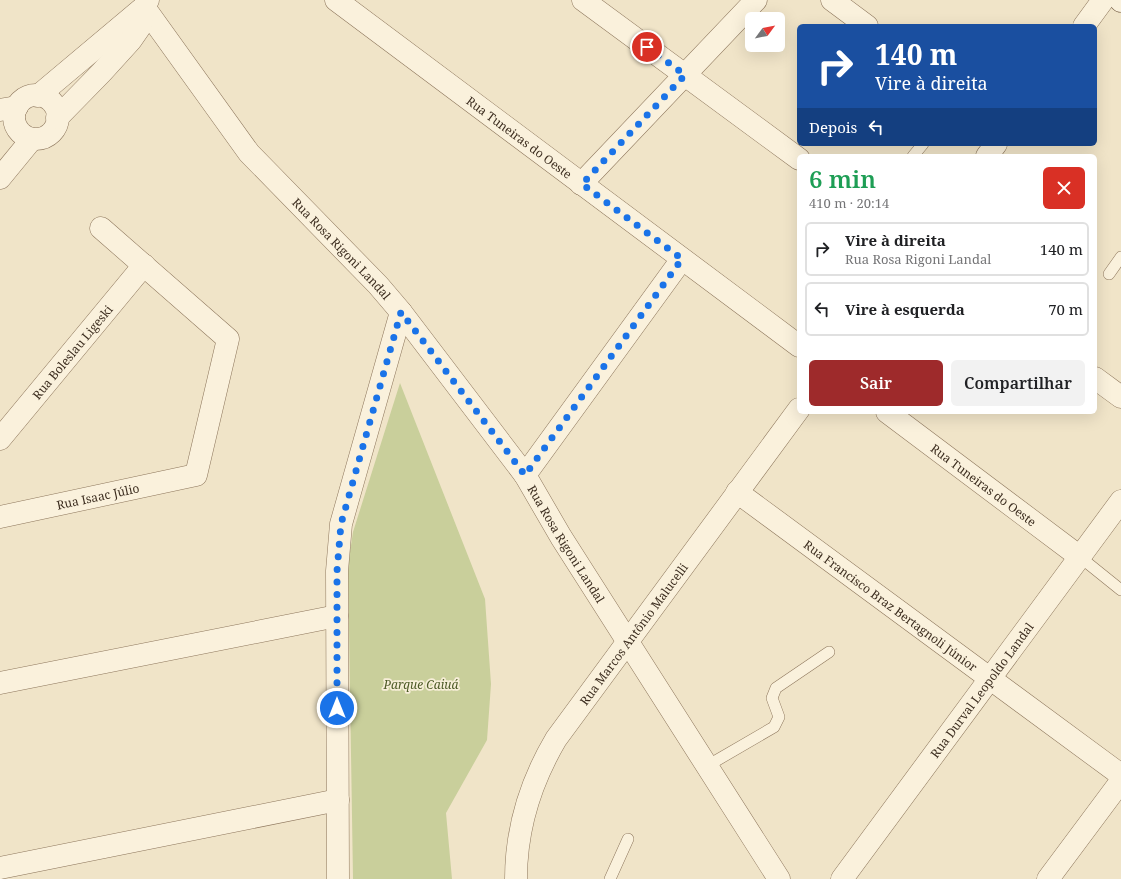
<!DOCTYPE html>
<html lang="pt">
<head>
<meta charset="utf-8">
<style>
	:root { --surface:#fff; --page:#f2f2f2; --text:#202124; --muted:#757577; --line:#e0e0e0; --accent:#9e2a2b }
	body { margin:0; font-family:"Noto Serif",serif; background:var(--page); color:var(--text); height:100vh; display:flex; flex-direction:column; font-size:15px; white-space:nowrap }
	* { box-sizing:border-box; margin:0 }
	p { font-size:13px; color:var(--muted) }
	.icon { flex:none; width:22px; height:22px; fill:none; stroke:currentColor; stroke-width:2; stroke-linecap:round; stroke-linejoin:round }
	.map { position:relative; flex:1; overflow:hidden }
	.side { position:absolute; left:797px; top:154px; width:300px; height:260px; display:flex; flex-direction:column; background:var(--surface); border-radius:6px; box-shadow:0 4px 16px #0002 }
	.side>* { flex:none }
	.guide { position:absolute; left:797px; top:24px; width:300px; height:122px; border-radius:6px; box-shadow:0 4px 16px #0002; background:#1a4fa0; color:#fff; overflow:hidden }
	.needle { width:26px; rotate:58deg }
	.buttons { position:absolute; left:745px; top:12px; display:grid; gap:8px }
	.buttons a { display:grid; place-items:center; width:40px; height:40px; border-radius:6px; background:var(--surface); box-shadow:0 4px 16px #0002; font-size:20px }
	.pin { position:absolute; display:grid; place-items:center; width:34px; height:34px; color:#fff; margin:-17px; border:2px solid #fff; border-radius:50%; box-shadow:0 1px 4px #0007 }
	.me { position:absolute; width:44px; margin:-22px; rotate:0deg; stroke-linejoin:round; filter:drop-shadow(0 0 3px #0008) }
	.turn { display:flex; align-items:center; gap:14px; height:84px; padding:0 12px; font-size:18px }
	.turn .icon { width:52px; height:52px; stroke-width:2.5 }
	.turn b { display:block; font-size:28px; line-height:34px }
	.then { display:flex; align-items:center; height:38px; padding:0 12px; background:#0003; gap:8px; font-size:15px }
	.round { display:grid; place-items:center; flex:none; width:42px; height:42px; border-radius:6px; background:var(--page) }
	.overview { display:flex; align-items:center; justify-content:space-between; height:68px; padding:0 12px }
	h1 { font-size:24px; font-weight:600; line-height:30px; color:#1e9e55 }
	.action { display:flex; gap:8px; margin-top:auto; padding:8px 12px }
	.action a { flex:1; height:46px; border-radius:6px; background:var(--accent); color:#fff; font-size:16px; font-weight:600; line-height:46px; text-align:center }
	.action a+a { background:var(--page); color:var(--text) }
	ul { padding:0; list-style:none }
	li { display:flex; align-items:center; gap:12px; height:54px; margin:0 8px 6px; padding:0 4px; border:2px solid var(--line); border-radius:6px }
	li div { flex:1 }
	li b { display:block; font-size:15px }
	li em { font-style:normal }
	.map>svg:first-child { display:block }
	.green { fill:#c9cf9b }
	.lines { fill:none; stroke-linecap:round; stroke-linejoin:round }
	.service-casing { stroke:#8d765c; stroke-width:12 }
	.minor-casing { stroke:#8d765c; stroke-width:23 }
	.tertiary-casing { stroke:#8d765c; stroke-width:23 }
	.secondary-casing { stroke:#6f573f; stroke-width:23 }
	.service { stroke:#faf1dc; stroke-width:11 }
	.minor { stroke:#faf1dc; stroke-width:22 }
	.tertiary { stroke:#faf1dc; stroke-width:22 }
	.secondary { stroke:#faf1dc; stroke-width:22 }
	.route { stroke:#1a73e8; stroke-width:7; stroke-dasharray:0 12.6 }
	.labels { text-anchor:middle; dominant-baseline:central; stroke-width:3.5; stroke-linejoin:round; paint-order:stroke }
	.street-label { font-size:12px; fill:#3d2e20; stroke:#f7eed8 }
	.park-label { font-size:12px; font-style:italic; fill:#4d5a26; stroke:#f7eed8 }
</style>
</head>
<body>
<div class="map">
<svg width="1121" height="879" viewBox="0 0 1121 879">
	<rect width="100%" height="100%" fill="#f0e4c8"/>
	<!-- green -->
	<path class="green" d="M400,383L485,599L491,684L487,740L446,813L452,879H353L348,565L353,532Z"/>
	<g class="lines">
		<defs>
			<path id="service" d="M913,156L923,144
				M1109,274L1121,257
				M1080,557L1121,590
				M707,766L774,727L779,717L772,698L776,688L829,652
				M610,879L628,839"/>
			<g id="minor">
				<path id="s1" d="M336,0L799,346"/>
				<path d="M583,0L799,159"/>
				<path d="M832,0L867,26"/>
				<path id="s2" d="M144,7L249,153L378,285L401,312L525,475L561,537L779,879"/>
				<path d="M1084,26L1103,0"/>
				<path d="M0,110L17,107"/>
				<path d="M987,156L996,144"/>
				<path d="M581,184L756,0"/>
				<path d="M1095,378L1121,397"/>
				<path id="s3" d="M887,412L1080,557"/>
				<path id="s4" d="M0,439L144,265"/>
				<path d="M525,475L682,259"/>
				<path id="s5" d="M737,492L1121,775"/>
				<path id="s6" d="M0,517L196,475L228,339L101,228"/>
				<path d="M0,683L337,616"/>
				<path d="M0,868L338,800"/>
				<path d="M338,879L337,571L341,524L401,312"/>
				<path id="s7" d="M516,879C516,828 530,783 556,739L799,409"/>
				<path d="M1048,879L1121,781"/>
			</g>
			<g id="tertiary">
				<circle cx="36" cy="117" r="22"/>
				<path d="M38,96L144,7L148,0"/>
				<path d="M57,118L101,73L131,40L140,27L144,8"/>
				<path d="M0,178L32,139"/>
				<path id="s8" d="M842,879L1121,501"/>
			</g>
			<path id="secondary" d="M1120,0L1121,1"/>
		</defs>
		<!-- service casing -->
		<use href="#service" class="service-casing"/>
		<!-- minor casing -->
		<use href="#minor" class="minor-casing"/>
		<!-- tertiary casing -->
		<use href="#tertiary" class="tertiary-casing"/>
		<!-- secondary casing -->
		<use href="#secondary" class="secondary-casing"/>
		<!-- service -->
		<use href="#service" class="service"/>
		<!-- minor -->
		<use href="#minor" class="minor"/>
		<!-- tertiary -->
		<use href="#tertiary" class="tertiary"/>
		<!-- secondary -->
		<use href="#secondary" class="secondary"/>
	</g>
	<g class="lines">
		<!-- route -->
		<path class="route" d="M337,708V571L341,524L401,312L525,475L682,259L582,184L685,75L647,47"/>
	</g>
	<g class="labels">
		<!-- street labels -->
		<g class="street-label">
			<text stroke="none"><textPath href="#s1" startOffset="229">Rua Tuneiras do Oeste</textPath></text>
			<text stroke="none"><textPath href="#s2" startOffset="313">Rua Rosa Rigoni Landal</textPath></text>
			<text stroke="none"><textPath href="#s4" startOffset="113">Rua Boleslau Ligeski</textPath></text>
			<text stroke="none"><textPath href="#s3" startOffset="121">Rua Tuneiras do Oeste</textPath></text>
			<text stroke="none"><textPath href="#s6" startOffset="100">Rua Isaac Júlio</textPath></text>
			<text stroke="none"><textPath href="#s2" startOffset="685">Rua Rosa Rigoni Landal</textPath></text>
			<text stroke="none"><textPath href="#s5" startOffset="191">Rua Francisco Braz Bertagnoli Júnior</textPath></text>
			<text stroke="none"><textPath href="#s7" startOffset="278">Rua Marcos Antônio Malucelli</textPath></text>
			<text stroke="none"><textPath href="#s8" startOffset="235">Rua Durval Leopoldo Landal</textPath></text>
		</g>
		<!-- park labels -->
		<g class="park-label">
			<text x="421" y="684">Parque Caiuá</text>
		</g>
	</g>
</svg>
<div class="buttons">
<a><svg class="needle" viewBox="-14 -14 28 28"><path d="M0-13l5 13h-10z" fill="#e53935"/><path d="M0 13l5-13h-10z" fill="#757577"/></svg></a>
</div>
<div class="pin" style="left:647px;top:47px;background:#d93025"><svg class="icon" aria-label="arrive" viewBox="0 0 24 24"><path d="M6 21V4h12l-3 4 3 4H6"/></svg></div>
<svg class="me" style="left:337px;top:708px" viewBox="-20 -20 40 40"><circle r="17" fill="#1a73e8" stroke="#fff" stroke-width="3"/><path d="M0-11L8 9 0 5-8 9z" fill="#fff"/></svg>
<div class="guide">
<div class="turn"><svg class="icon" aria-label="right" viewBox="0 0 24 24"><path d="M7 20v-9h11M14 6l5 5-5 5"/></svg><div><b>140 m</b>Vire à direita</div></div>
<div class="then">Depois<svg class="icon" aria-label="left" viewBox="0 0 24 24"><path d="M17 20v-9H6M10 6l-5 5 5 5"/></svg></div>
</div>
<section class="side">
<div class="overview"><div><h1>6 min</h1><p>410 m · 20:14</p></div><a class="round" style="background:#d93025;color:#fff"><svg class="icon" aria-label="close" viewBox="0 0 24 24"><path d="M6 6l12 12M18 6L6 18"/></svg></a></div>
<ul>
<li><svg class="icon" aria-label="right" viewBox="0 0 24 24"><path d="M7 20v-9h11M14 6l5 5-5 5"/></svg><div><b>Vire à direita</b><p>Rua Rosa Rigoni Landal</p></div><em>140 m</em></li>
<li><svg class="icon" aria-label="left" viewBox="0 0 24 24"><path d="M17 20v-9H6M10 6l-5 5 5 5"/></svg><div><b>Vire à esquerda</b></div><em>70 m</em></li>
</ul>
<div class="action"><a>Sair</a><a>Compartilhar</a></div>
</section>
</div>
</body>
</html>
